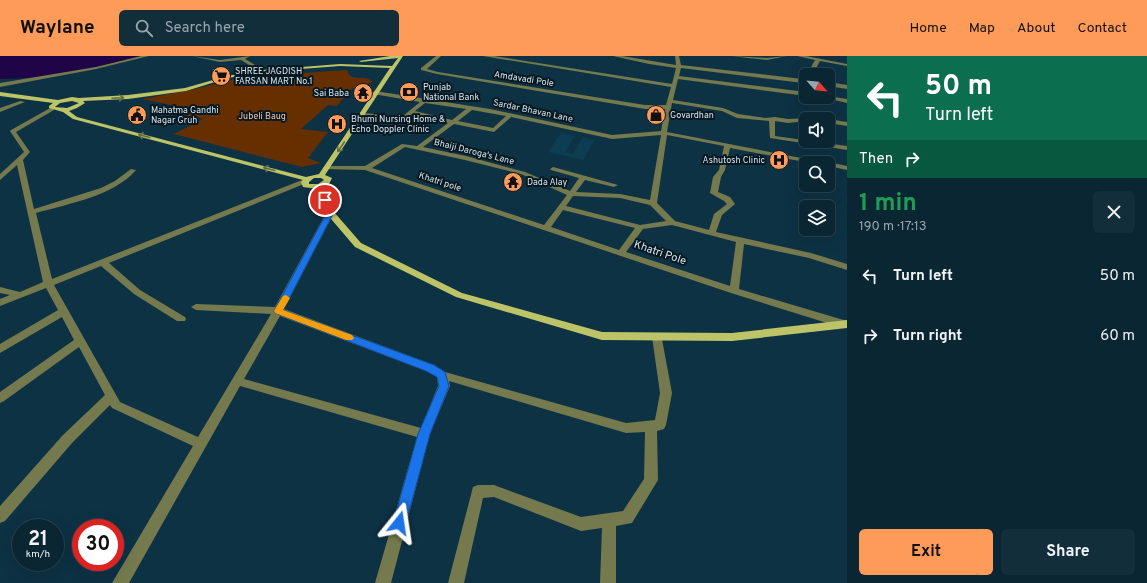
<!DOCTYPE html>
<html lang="en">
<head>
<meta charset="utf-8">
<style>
	:root { --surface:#0a2633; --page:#132e3b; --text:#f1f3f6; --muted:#99a5ac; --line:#2a434e; --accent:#fe9b59 }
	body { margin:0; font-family:Overpass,sans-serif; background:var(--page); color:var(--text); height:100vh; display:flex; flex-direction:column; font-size:15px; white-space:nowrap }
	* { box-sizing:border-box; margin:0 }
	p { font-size:13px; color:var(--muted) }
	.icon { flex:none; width:22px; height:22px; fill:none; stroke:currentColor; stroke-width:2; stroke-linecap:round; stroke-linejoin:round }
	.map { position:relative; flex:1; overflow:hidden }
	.details { display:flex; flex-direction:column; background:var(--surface); width:300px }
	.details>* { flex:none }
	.guide { background:#0b6e4f; color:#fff; overflow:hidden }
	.needle { width:26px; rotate:117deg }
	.fabs { position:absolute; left:799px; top:12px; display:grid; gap:8px }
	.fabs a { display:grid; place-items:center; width:36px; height:36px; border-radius:6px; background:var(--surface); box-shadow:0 4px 16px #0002,0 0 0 1px var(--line); font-size:20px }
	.speed { position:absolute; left:12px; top:463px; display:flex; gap:8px; font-size:20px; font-weight:700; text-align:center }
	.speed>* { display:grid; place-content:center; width:52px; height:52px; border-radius:50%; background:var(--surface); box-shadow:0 4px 16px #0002,0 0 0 1px var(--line); line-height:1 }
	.speed small { font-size:10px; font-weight:400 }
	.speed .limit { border:6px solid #d22; background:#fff; color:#111 }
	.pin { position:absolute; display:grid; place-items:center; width:34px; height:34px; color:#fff; margin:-17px; border:2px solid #fff; border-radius:50%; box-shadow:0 1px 4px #0007 }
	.me { position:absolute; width:44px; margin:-22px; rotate:15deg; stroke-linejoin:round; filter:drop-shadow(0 0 3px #0008) }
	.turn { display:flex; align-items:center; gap:14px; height:84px; padding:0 12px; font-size:18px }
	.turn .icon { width:52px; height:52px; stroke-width:2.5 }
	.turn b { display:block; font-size:28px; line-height:34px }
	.then { display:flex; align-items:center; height:38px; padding:0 12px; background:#0003; gap:8px; font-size:15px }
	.round { display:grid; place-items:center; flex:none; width:42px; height:42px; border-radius:6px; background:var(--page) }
	.head { display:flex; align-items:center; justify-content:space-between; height:68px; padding:0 12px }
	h1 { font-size:24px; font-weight:700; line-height:30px; color:#1e9e55 }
	.primary-button { display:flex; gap:8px; margin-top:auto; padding:8px 12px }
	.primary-button a { flex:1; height:46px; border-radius:6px; background:var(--accent); color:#111; font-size:16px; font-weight:700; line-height:46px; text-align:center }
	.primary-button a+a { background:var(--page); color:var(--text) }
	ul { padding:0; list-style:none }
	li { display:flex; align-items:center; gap:12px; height:60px; padding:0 12px }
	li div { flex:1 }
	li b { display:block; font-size:15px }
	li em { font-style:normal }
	header { display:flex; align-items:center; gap:24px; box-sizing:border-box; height:56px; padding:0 20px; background:var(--accent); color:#111 }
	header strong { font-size:19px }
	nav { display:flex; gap:22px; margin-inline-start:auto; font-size:14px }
	.search { width:280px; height:36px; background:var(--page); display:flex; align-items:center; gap:10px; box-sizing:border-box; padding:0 14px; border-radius:6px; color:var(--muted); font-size:15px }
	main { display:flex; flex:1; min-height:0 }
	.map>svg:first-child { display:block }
	.built { fill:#0c3d52 }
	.green { fill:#662f00 }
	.water { fill:#1f0548 }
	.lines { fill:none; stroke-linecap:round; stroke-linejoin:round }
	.minor { fill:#75794e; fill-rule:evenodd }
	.major { fill:#bdc467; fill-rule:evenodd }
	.oneway { stroke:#636e44 }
	.route { fill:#1a73e8; stroke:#114b97 }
	.slow { fill:#f59e0b }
	.labels { text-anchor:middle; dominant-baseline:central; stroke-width:4; stroke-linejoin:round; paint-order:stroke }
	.far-poi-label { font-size:9px; fill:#d2e6f1; stroke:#091820; text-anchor:start }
	.far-street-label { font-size:9px; fill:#d2e6f1; stroke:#091820 }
	.far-park-label { font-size:9px; fill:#f4c4a7; stroke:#091820 }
	.street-label { font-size:11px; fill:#d2e6f1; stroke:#091820 }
</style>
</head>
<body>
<header>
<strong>Waylane</strong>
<div class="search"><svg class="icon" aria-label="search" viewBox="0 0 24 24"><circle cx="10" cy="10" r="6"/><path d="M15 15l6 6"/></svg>Search here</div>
<nav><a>Home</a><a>Map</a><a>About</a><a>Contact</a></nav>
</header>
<main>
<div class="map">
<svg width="847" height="527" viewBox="0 0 847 527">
	<rect width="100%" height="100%" fill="#0d3244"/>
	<!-- built -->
	<path class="built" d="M561,77L575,80L565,96L573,98L583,81L595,84L583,104L548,96Z"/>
	<!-- green -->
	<path class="green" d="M347,14C351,28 364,17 373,26L351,33L337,50L328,49L301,73L328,76L308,102L321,107L302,111L174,78L203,63L186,60L196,54L142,43L186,35L244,21Z"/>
	<!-- water -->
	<path class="water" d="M0,0H145C98,11 49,23 0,23Z"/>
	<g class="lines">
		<!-- minor -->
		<path class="minor" d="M141,0H149L96,13L0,31V27L96,11Z
			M192,0L220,4L250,0L245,3L265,15L261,16L241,4L220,6Z
			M436,0H441L427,13L438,16L645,49H666L671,31L483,0H494L672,28L676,12L649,8L613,0H622L676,9L675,0H679L681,9L802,23L806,20V25L803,27L681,12L679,20L806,36V40L678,23L673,44L723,52L738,58L765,62L775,61L788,63L808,62L809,63H806V65L788,67L775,65V80L847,90V94L770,82L769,65L737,62L722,55L672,47L667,76L822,106L823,107H810L730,92L725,114L721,121L718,136L730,141L735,148L722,159L716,176L811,197L847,208V214L809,202L744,188L739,233L847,265V271L843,272L731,237L365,114L324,113L323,112L326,110H365L402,88L417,90L448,67L412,58L404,64L360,60V58L362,57L403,60L420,46L373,38L372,37L375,35L490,53L612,79L661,75L665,53H645L437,18L421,14V12ZM425,47L466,53L452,64L415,55ZM472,54L506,60L493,72L458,65ZM511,61L612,83L661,79L650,144L620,138L576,136L585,124L614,131L618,129L553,111L550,113L551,114L579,122L570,135L525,116L466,100L423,91L454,68L494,76ZM667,79L724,90L719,114L713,121L710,137L724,145L727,148L714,158L709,174L675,165L657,147ZM405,91L465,104L521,118L567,139L544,169L372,112ZM573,140L620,142L650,149L666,165L640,169L566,150ZM563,154L635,172L619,194L551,171ZM672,169L736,186L730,230L626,196L643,173Z
			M731,0L767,2L787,0L767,4Z
			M797,0H806L847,8V10L820,5C816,13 813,18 806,20L815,4Z
			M828,26L847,29V33L828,30Z
			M828,40L847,43V47L821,41Z
			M20,45L25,46L0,56V52Z
			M52,51L54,52V54L16,76L30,96L23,104L34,153L101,132L115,125L131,113L136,114C114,140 67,148 36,157L52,223L302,124H305L309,126L109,207L140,234L185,261L186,263L185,265H177L134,238L101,210L54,229L120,346L198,381L271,258L196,254L191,251L196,248L275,251L326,157L330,155L334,157L284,253L434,309L445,316L626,367L655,364L660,337L652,281L653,278H661L672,337L666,369L664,373L657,375L658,424L632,467L616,470V527H600L602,472L581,475L494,441L483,442L464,527H448L473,431L478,429H494L581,461L623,455L644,423L645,376L626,377L449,325L450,330L430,378L391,527H375L417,381L240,330L129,527H112L193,390L112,352L110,349L72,387L5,465L0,467V450L63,379L105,339L79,291L4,345L0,347V336L74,284L62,261L0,297V288L58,254L46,232L0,250V243L10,239L0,237V231L20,236L43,226L17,109L0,124V118L24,96L10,75L11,74ZM280,260L426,315L437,321L438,330L421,372L244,323Z
			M828,63L847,66V70L828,67Z
			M828,106L847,110V114L828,110V107H825Z"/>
		<!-- major -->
		<path class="major" d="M390,0H403L325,119L332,122L329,128L325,131L334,156L361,187L462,237L602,276L732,277L847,264V272L732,285L602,284L456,241L355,191L326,157L318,133L303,131L301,126L303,124L73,63L63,56L49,52V50L53,47L0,40V36L58,44L72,41L79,42L128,39L185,32L227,20L263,14L340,8L392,10L398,2L361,6L359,5ZM340,10L390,12L319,118L306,121L77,61L69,55L77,52L85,47L83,45L128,43L186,35L228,22L263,16ZM72,45L79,47L67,52L55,51L60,47ZM314,122H321L324,124L318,128H309V126Z"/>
	</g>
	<!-- one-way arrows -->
	<defs><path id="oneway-shaft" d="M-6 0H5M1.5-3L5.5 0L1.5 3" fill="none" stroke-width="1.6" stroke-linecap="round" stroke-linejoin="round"/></defs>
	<g class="oneway">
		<use href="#oneway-shaft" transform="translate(118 42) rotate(-3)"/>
		<use href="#oneway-shaft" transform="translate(144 80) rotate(-165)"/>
		<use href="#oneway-shaft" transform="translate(341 91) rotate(124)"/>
		<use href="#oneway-shaft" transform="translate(269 113) rotate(-165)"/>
	</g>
	<!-- route -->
	<path class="route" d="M323,142L329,144L333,158L283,254L434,309L445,316L449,330L430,378L406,467L404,472L399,474L395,472L393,467L418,378L439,330L437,321L426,315L275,257L274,255L326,158L322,144Z"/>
	<!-- slow -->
	<path class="slow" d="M286,239L290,242L283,254L352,279L354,282L352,284H346L275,257L274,255L275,253L283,240Z"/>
	<!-- icons -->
	<defs>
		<symbol id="supermarket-disc" viewBox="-11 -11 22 22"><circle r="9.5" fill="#fe9b59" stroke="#091820"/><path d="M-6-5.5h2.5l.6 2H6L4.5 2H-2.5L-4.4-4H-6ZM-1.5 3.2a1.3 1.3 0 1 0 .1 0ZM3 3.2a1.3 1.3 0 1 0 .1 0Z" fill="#111"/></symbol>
		<symbol id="bank-disc" viewBox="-11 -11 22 22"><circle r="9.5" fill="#fe9b59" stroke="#091820"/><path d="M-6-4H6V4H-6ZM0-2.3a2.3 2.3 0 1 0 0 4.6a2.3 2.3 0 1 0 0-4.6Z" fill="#111"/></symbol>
		<symbol id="temple-disc" viewBox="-11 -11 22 22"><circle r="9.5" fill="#fe9b59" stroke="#091820"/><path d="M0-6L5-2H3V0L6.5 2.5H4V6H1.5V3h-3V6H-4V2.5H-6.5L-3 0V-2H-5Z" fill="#111"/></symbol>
		<symbol id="civic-disc" viewBox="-11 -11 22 22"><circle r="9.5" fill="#fe9b59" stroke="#091820"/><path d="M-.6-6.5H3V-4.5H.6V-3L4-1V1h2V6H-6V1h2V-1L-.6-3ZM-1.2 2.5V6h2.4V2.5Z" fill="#111"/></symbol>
		<symbol id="shop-disc" viewBox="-11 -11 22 22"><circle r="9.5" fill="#fe9b59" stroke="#091820"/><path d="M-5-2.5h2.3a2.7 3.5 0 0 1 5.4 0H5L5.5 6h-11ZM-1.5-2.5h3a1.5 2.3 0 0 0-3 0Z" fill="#111"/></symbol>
		<symbol id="hospital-disc" viewBox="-11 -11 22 22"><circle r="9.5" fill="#fe9b59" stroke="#091820"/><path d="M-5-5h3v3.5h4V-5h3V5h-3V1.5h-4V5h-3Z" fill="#111"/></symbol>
	</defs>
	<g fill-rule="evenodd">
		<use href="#supermarket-disc" x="210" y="9" width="22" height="22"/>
		<use href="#bank-disc" x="398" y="25" width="22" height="22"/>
		<use href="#temple-disc" x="352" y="26" width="22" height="22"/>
		<use href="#civic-disc" x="126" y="48" width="22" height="22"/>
		<use href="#shop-disc" x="645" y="48" width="22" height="22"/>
		<use href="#hospital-disc" x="326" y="57" width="22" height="22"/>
		<use href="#hospital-disc" x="768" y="93" width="22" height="22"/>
		<use href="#temple-disc" x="502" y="115" width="22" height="22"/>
	</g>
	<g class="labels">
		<!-- far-poi labels -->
		<g class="far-poi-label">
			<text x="235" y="15">SHREE JAGDISH<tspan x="235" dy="10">FARSAN MART No.1</tspan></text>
			<text x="423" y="31">Punjab<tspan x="423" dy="10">National Bank</tspan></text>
			<text x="349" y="37" text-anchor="end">Sai Baba</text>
			<text x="151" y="54">Mahatma Gandhi<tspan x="151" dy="10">Nagar Gruh</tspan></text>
			<text x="670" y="59">Govardhan</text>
			<text x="351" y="63">Bhumi Nursing Home &amp;<tspan x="351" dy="10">Echo Doppler Clinic</tspan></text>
			<text x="765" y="104" text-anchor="end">Ashutosh Clinic</text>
			<text x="527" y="126">Dada Alay</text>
		</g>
		<!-- far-street labels -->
		<g class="far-street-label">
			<text transform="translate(524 23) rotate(9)">Amdavadi Pole</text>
			<text transform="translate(533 55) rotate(12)">Sardar Bhavan Lane</text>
			<text transform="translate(474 96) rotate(14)">Bhaiji Daroga's Lane</text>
			<text transform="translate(440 126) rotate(18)">Khatri pole</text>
		</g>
		<!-- far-park labels -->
		<g class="far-park-label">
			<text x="262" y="60">Jubeli Baug</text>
		</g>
		<!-- street labels -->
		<g class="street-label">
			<text transform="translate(660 197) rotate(19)">Khatri Pole</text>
		</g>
	</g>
</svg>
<div class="fabs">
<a><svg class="needle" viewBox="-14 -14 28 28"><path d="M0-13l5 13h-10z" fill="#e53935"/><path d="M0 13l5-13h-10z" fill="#99a5ac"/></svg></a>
<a><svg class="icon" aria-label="sound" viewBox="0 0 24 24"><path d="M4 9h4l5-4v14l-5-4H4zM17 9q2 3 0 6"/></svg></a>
<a><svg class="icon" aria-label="search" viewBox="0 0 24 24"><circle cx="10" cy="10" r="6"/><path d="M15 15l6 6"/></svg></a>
<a><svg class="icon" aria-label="layers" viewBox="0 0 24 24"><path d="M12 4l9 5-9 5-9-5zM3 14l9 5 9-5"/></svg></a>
</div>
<div class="speed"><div>21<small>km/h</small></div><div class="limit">30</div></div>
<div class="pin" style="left:325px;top:144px;background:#d93025"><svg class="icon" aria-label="arrive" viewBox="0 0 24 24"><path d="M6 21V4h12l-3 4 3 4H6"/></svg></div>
<svg class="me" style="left:399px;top:467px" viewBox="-20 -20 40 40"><path d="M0-17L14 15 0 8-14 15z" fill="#1a73e8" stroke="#fff" stroke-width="4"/></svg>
</div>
<section class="details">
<div class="guide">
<div class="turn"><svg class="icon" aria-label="left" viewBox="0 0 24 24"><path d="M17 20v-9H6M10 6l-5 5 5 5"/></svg><div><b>50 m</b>Turn left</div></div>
<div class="then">Then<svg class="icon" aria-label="right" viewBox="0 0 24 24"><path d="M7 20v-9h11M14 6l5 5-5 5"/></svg></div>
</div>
<div class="head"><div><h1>1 min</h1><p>190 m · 17:13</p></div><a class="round"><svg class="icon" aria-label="close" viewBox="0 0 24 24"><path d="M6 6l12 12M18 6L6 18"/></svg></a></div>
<ul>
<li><svg class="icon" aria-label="left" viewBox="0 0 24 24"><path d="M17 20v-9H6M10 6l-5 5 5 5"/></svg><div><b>Turn left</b></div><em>50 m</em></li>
<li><svg class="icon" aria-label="right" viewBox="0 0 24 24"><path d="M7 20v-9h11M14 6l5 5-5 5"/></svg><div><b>Turn right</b></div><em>60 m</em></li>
</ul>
<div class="primary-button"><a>Exit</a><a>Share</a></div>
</section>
</main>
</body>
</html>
